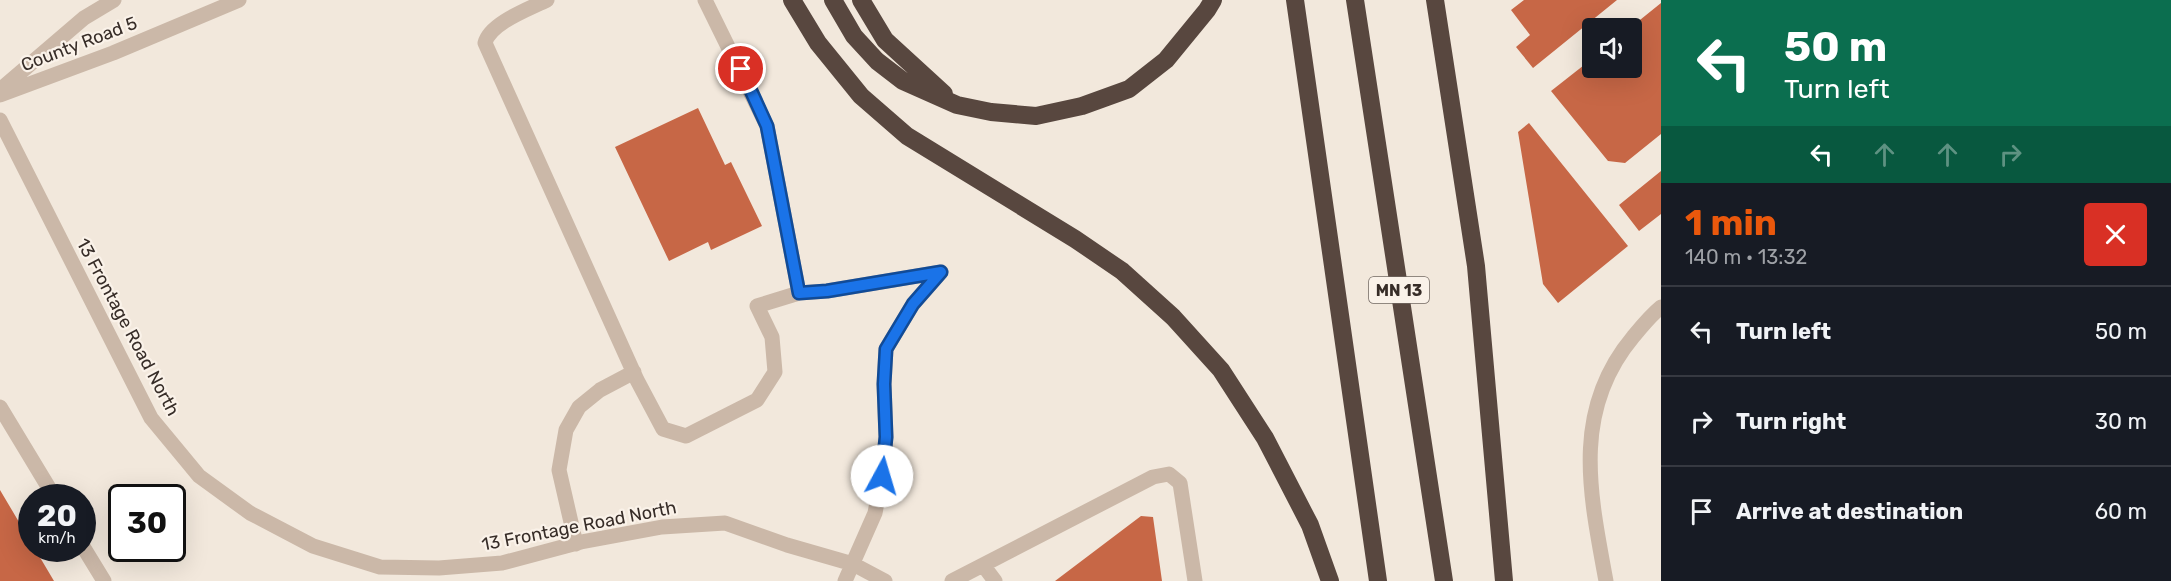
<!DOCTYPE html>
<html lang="en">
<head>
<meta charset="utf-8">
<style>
	:root { --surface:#171b24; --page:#20242c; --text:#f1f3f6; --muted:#9ea1a6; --line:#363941; --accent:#ea580c }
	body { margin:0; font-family:Rubik,sans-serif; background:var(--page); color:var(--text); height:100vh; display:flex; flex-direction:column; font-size:22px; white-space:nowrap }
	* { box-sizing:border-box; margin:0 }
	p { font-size:20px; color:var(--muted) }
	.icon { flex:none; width:33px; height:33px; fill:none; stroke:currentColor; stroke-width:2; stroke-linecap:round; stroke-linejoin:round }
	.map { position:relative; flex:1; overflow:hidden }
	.side { display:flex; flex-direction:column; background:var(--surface); width:510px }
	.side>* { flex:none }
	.banner { background:#0b6e4f; color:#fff; overflow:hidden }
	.buttons { position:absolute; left:1582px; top:18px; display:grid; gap:12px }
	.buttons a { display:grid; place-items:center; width:60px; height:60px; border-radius:6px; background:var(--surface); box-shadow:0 6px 24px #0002; font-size:30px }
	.speed { position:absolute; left:18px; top:484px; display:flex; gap:12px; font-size:30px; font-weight:700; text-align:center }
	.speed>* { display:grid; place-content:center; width:78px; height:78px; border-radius:50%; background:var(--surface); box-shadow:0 6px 24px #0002; line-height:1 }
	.speed small { font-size:15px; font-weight:400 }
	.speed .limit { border:3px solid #111; border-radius:9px; background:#fff; color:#111 }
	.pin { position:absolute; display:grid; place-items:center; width:51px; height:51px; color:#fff; margin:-26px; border:3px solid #fff; border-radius:50%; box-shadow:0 2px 6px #0007 }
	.me { position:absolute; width:66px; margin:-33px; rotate:6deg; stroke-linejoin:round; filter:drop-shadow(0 0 4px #0008) }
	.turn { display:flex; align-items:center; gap:21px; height:126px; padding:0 24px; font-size:27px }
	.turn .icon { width:78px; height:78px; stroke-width:2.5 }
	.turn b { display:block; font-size:42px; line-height:51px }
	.lanes { display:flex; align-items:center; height:57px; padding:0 24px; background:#0003; justify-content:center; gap:30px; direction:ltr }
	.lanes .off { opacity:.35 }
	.round { display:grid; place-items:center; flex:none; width:63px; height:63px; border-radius:6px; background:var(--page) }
	.overview { display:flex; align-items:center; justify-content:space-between; height:102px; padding:0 24px }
	h1 { font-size:36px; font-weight:700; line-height:45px; color:var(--accent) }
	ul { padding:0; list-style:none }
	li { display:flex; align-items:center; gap:18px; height:90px; padding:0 24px; border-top:2px solid var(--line) }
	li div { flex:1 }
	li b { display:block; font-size:22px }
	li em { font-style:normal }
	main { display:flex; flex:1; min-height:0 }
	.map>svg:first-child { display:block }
	.building { fill:#c76746 }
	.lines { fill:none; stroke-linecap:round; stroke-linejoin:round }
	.minor { stroke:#cbb8a8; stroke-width:15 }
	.highway { stroke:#58473f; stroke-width:18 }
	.route-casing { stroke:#114b97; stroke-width:15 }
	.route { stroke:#1a73e8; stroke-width:10 }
	.labels { text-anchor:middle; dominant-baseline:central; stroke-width:4.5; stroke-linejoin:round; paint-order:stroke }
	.shield { fill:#faf2e9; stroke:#726862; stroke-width:1.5 }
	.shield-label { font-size:16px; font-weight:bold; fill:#372d28 }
	.street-label { font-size:18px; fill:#372d28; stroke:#faf2e9 }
</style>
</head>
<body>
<main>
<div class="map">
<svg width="1661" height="581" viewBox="0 0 1661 581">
	<rect width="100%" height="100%" fill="#f2e8dc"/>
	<!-- building -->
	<path class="building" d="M1524,0H1617L1533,68L1516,47L1530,35L1511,10Z
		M1661,3V134L1625,163L1608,161L1551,91L1593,58V68H1632V28H1630Z
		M698,108L725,165L731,162L762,226L711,250L708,242L669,261L615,147Z
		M1529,123L1628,246L1558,303L1543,284L1518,132Z
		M1661,171V214L1639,231L1619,205Z
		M0,490L32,544V549H35L54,581H0Z
		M1141,516L1153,517L1162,581H1055Z"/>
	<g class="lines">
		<!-- minor -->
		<path class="minor" d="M547,0C529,9 490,23 485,43L637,380L663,429L686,436L757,400L775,372L772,337L757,306L799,293L827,291L941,272
			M705,0L767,126L799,293
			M0,90L84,18L114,0
			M0,95L113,53L239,0
			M0,120L151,418L199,476L250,513L313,546L380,567L439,568L502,563L581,542L662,527L725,523L787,545L853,564L885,581
			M0,407L55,498
			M576,544L559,470L566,430L579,407L600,390L634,372
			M82,545L104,581
			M983,565L995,581
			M845,581L875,513L882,476L886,437L884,384L886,349L913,304L941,272
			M952,581L1153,477L1169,474L1180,483L1195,581
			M1606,581C1590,494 1571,411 1633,337C1642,326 1650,316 1661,307"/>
		<!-- highway -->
		<path class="highway" d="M792,0L818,43L861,96L907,136L1075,239L1122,271L1173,317L1221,370L1265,438L1310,525L1330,581
			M833,0L854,36L877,61L903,81L957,105L991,112L1036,116L1082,106L1129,89L1166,60L1207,10L1213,0
			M861,0L885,40L944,94
			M1295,0L1378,581
			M1355,0L1444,581
			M1435,0L1476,266L1504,581"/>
	</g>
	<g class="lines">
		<defs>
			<path id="route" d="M741,69L767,126L799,293L827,291L941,272L913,304L886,349L884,384L886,437L882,476"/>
		</defs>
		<!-- route casing -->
		<use href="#route" class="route-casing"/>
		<!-- route -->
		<use href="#route" class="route"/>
	</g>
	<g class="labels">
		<!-- shield labels -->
		<rect class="shield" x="1369" y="277" width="60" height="26" rx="4.5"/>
		<g class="shield-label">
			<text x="1399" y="290">MN 13</text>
		</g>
		<!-- street labels -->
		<g class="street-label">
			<text transform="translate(79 44) rotate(-21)">County Road 5</text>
			<text transform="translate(128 327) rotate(62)">13 Frontage Road North</text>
			<text transform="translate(579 526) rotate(-11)">13 Frontage Road North</text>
		</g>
	</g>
</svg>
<div class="buttons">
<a><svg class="icon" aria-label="sound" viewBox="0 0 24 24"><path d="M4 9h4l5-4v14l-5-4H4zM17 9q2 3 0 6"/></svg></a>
</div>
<div class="speed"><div>20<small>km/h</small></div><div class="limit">30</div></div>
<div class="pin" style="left:741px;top:69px;background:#d93025"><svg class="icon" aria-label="arrive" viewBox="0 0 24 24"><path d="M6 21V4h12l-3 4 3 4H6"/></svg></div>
<svg class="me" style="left:882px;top:476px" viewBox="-20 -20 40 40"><circle r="19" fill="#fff"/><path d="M0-13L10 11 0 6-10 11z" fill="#1a73e8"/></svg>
</div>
<section class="side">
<div class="banner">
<div class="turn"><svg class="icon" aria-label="left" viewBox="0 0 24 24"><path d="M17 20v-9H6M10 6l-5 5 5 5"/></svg><div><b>50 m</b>Turn left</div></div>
<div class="lanes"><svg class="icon" aria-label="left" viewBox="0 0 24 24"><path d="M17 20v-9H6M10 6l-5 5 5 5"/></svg><svg class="icon off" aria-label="ahead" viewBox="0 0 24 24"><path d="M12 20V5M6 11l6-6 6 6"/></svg><svg class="icon off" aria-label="ahead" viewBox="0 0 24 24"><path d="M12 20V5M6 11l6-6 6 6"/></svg><svg class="icon off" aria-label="right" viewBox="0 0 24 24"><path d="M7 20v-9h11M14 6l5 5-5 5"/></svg></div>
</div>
<div class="overview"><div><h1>1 min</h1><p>140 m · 13:32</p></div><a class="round" style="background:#d93025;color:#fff"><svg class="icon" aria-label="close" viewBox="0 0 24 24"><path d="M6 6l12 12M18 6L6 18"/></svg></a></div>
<ul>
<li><svg class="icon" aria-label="left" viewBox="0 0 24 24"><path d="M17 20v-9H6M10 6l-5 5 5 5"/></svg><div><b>Turn left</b></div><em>50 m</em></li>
<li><svg class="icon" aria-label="right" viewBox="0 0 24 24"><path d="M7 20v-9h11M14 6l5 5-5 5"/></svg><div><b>Turn right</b></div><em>30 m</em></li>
<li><svg class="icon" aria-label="arrive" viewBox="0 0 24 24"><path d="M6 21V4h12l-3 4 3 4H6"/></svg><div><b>Arrive at destination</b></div><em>60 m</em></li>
</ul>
</section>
</main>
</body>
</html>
